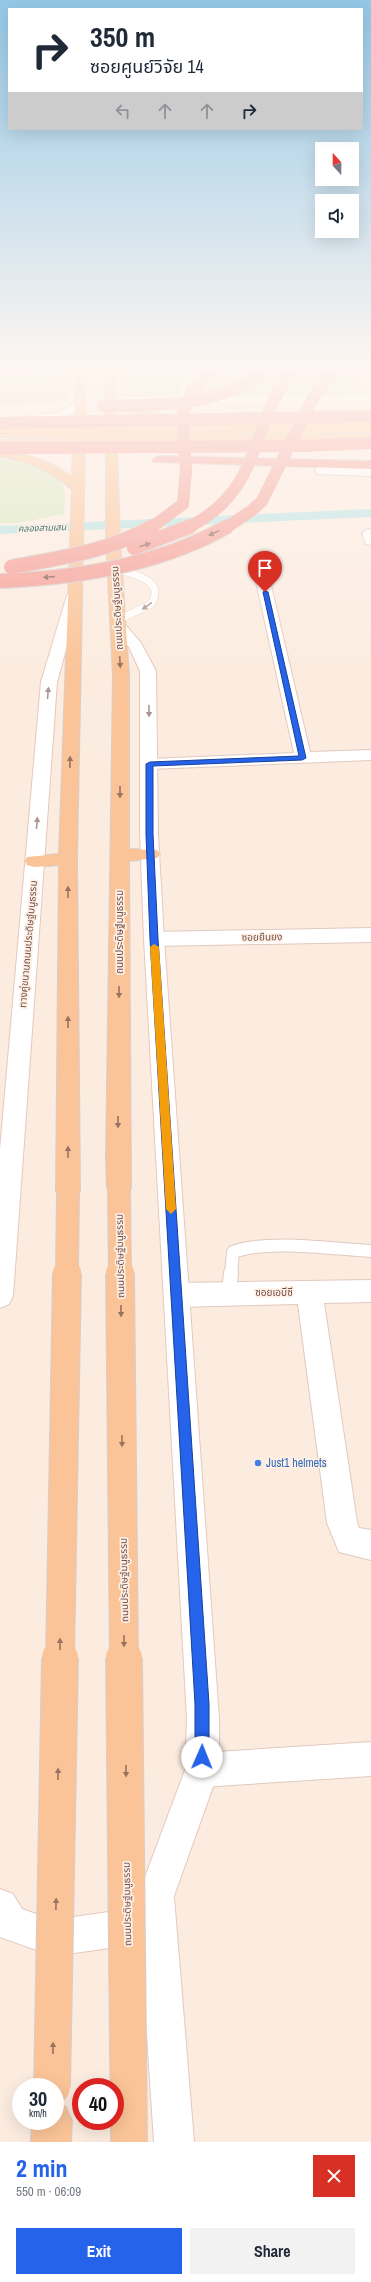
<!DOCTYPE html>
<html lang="en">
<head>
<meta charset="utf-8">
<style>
	:root { --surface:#fff; --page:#f2f2f3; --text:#1f2937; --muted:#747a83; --accent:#2563eb }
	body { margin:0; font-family:"Archivo Narrow","Noto Sans Thai",sans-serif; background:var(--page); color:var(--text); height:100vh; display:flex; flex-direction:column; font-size:15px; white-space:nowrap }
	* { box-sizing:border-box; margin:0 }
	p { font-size:13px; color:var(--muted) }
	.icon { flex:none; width:22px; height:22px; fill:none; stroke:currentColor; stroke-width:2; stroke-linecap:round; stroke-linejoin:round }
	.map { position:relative; height:2142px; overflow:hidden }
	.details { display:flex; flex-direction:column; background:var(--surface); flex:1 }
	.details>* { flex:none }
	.top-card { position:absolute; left:8px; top:8px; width:355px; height:122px; border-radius:0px; box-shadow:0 4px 16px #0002; background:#fff; color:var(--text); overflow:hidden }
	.needle { width:26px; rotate:339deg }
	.fabs { position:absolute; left:315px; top:142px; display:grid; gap:8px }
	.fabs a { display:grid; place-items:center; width:44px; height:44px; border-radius:0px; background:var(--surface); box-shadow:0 4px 16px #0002; font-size:20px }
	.speed { position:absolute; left:12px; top:2078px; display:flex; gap:8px; font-size:20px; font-weight:700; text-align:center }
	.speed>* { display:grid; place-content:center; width:52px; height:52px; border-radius:50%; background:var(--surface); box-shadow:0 4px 16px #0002; line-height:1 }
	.speed small { font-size:10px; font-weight:400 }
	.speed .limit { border:6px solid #d22; background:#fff; color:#111 }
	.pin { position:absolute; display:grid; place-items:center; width:34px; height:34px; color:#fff; margin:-41px -17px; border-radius:50% 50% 50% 0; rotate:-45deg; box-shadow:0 0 4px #0007 }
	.pin .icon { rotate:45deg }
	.me { position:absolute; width:44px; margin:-22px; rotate:1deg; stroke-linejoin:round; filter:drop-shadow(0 0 3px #0008) }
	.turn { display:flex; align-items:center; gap:14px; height:84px; padding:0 16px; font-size:18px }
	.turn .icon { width:52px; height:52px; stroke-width:2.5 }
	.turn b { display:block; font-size:28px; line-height:34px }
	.lanes { display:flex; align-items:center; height:38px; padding:0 16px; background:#0003; justify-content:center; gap:20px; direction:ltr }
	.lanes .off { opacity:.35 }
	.round { display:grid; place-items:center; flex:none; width:42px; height:42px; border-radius:0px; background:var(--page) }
	.summary { display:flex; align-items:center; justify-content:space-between; height:68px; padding:0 16px }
	h1 { font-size:24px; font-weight:700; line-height:30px; color:var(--accent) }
	.button { display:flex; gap:8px; margin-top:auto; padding:8px 16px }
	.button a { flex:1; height:46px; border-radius:0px; background:var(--accent); color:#fff; font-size:16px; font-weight:700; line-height:46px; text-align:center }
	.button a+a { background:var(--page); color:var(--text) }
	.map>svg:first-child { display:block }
	.residential { fill:#f3dcce }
	.green { fill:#d7e8bf }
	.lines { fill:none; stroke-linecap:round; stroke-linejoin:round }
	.canal { fill:#b5e4e3; fill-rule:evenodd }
	.lane-far3-casing { stroke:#e1c9bf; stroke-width:6 }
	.lane-far2-casing { stroke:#e1c9bf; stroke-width:8 }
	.lane-far1-casing { stroke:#e1c9bf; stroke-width:14 }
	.lane-casing { stroke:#e1c9bf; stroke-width:16 }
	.street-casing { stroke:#e1c9bf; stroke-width:2 }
	.secondary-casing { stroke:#e6c8bc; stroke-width:2 }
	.primary-casing { stroke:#d7cecc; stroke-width:2 }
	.highway-casing { stroke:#d7cecc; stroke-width:2 }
	.lane-far3 { stroke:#fff; stroke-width:5.5 }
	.lane-far2 { stroke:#fff; stroke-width:7 }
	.lane-far1 { stroke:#fff; stroke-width:12 }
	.lane { stroke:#fff; stroke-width:14 }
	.street { fill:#fff; fill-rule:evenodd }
	.secondary { fill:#fff; fill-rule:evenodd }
	.primary { fill:#fac498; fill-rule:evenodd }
	.highway { fill:#f59f97; fill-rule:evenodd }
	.primary-bridge-far3-casing { stroke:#d7cecc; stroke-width:12; stroke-linecap:butt }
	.primary-bridge-far2-casing { stroke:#d7cecc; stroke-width:24; stroke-linecap:butt }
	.primary-bridge-far1-casing { stroke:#d7cecc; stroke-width:30; stroke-linecap:butt }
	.primary-bridge-casing { stroke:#d7cecc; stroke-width:38; stroke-linecap:butt }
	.highway-bridge-far1-casing { stroke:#d7cecc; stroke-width:12; stroke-linecap:butt }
	.highway-bridge-casing { stroke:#d7cecc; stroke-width:16; stroke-linecap:butt }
	.primary-bridge-far3 { stroke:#fac498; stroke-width:12 }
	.primary-bridge-far2 { stroke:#fac498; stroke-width:22 }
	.primary-bridge-far1 { stroke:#fac498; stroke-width:28 }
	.primary-bridge { stroke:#fac498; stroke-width:36 }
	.highway-bridge-far1 { stroke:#f59f97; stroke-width:12 }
	.highway-bridge { stroke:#f59f97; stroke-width:14 }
	.oneway { fill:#8b5f58 }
	.oneway2 { fill:#aa9591 }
	.oneway3 { fill:#9a7260 }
	.route { fill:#2563eb; stroke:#184099 }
	.slow { fill:#f59e0b }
	.shop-dot { fill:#3f7fe0; stroke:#fff0e5; stroke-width:1.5 }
	.labels { text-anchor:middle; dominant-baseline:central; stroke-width:3.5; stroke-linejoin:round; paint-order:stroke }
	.far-water-label { font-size:9px; font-style:italic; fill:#3c7777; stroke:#fff0e5 }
	.street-label { font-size:10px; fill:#714f48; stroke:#fff0e5 }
	.near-shop-label { font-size:12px; fill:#366cbe; stroke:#fff0e5; text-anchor:start }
</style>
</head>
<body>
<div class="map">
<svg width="371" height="2142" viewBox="0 0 371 2142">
	<rect width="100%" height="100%" fill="#fcece0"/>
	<!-- residential -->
	<path class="residential" d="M0,371H71L69,399L47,404L0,405Z"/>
	<!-- green -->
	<path class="green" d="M36,371H64L63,380L39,385L0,386V376L35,374Z
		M126,371H156L157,374L167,371H358L359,375L368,394L365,397H125Z
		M0,459C18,462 60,467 64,489C66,497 64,506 64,514L19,523H0Z"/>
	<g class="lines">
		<!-- canal -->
		<path class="canal" d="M371,509V517L0,534V526Z"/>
		<defs>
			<path id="lane-far3" d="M111,399L158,400
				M169,400L182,397L184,385L198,371
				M204,400L371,398"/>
			<path id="lane-far2" d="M115,569C131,573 167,580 151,604L118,620"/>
			<path id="lane-far1" d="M231,1274L233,1252C268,1239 333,1249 371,1251"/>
			<path id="lane" d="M229,1293L231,1273"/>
			<path id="street" d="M321,467L371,468V476L317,474L315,471L317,468Z
				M368,529L371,530V545L366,544L362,533Z
				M262,573L269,577L310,752L371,750V760L150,769L144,768L142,764L144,760L150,759L294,753L255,577Z
				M371,928V942L154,946L147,944L144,939L147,934L154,932Z
				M371,1280V1302L324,1303L357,1522L359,1528L371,1530V1560L339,1552L327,1523L298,1304L177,1307L168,1303L164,1295L168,1287L177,1283Z
				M371,1742V1776L202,1787L190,1782L185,1770L190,1758L202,1753Z
				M156,1879L169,1884L174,1897L194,2142H154L138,1897L143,1884Z"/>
			<path id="secondary" d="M79,401L84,404L83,406C67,419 41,426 21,421L19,419L25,416L57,413Z
				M74,591L81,595L57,682L13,1296L9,1304L0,1308V1150L41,682L67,595Z
				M118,621L123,622L141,643L156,671L158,834L164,939L219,1719V1770L169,1910L137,1941L124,1946L53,1956L0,1937V1889L13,1894L22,1909L53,1920L115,1911L142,1885L185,1770L187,1719L144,939L140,834V671L129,647L111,625Z"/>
			<path id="primary" d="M76,371H86L85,438H105V371H115L116,398L152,412L182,419L184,421L178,424L145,417L116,405L117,437L371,433V439L117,444L120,540L129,676V849L157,850L160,854L157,858L129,861L131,1188L127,1195L119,1198L111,1195L107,1188L106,1158L113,676L106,540V444L85,445L77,859L80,1191L76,1198L68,1201L60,1198L56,1191L59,865L34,867L27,865L25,861L27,857L59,854L72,490C51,470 28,461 0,457V451C27,453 51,461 72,477L73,445L0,446V440L74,438Z
				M55,2102L66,2107L72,2121L71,2142H31L32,2121H55Z"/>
			<path id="highway" d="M158,456L371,461V469L154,462L152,460Z"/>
		</defs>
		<!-- lane-far3 casing -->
		<use href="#lane-far3" class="lane-far3-casing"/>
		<!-- lane-far2 casing -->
		<use href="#lane-far2" class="lane-far2-casing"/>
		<!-- lane-far1 casing -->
		<use href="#lane-far1" class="lane-far1-casing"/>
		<!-- lane casing -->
		<use href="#lane" class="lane-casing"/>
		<!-- street casing -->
		<use href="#street" class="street-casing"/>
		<!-- secondary casing -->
		<use href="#secondary" class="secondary-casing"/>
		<!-- primary casing -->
		<use href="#primary" class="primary-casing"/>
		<!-- highway casing -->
		<use href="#highway" class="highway-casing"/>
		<!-- lane-far3 -->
		<use href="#lane-far3" class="lane-far3"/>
		<!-- lane-far2 -->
		<use href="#lane-far2" class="lane-far2"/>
		<!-- lane-far1 -->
		<use href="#lane-far1" class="lane-far1"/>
		<!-- lane -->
		<use href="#lane" class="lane"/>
		<!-- street -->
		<use href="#street" class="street"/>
		<!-- secondary -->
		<use href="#secondary" class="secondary"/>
		<!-- primary -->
		<use href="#primary" class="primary"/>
		<!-- highway -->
		<use href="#highway" class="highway"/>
		<defs>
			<path id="primary-bridge-far3" d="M0,432L371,426"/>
			<path id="primary-bridge-far2" d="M119,1188L120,1274
				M67,1274L68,1191"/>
			<path id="primary-bridge-far1" d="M120,1273L124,1659
				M60,1659L67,1273"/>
			<path id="primary-bridge" d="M124,1658L129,2142
				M52,2087L60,1658"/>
			<path id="highway-bridge-far1" d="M103,406C157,405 213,407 259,375
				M0,423L371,416
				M0,448L302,446L371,443
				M152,527L183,504L186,470L182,415L192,391L211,371
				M189,527C264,489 248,427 292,371
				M227,527L251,511L262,501L312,400L333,371"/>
			<path id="highway-bridge" d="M134,548L191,526
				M11,567C59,558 111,551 153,526
				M0,581C78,578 160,565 228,526"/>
		</defs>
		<!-- primary-bridge-far3 casing -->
		<use href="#primary-bridge-far3" class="primary-bridge-far3-casing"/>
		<!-- primary-bridge-far2 casing -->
		<use href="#primary-bridge-far2" class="primary-bridge-far2-casing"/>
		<!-- primary-bridge-far1 casing -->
		<use href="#primary-bridge-far1" class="primary-bridge-far1-casing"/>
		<!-- primary-bridge casing -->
		<use href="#primary-bridge" class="primary-bridge-casing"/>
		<!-- highway-bridge-far1 casing -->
		<use href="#highway-bridge-far1" class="highway-bridge-far1-casing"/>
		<!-- highway-bridge casing -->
		<use href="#highway-bridge" class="highway-bridge-casing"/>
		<!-- primary-bridge-far3 -->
		<use href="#primary-bridge-far3" class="primary-bridge-far3"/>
		<!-- primary-bridge-far2 -->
		<use href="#primary-bridge-far2" class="primary-bridge-far2"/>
		<!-- primary-bridge-far1 -->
		<use href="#primary-bridge-far1" class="primary-bridge-far1"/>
		<!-- primary-bridge -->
		<use href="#primary-bridge" class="primary-bridge"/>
		<!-- highway-bridge-far1 -->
		<use href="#highway-bridge-far1" class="highway-bridge-far1"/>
		<!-- highway-bridge -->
		<use href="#highway-bridge" class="highway-bridge"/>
	</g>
	<!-- one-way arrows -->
	<defs><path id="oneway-solid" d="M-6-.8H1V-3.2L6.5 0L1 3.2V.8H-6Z"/></defs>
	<g class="oneway">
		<use href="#oneway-solid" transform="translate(214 533) rotate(154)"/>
		<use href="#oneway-solid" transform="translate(145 545) rotate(-18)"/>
		<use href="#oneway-solid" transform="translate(49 577) rotate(176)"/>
	</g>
	<g class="oneway2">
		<use href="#oneway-solid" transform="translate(147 606) rotate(144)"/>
		<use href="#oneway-solid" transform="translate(48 693) rotate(-85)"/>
		<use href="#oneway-solid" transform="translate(149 711) rotate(89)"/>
		<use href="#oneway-solid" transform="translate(37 823) rotate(-85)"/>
	</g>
	<g class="oneway3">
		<use href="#oneway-solid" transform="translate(120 662) rotate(87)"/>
		<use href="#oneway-solid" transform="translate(70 762) rotate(-89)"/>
		<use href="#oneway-solid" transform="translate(120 792) rotate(90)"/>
		<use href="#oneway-solid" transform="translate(68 892) rotate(-90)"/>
		<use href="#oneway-solid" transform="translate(119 992) rotate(90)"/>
		<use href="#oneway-solid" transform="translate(68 1022) rotate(-90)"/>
		<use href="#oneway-solid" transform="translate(118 1122) rotate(90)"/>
		<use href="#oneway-solid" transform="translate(68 1152) rotate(-90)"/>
		<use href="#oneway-solid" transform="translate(121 1311) rotate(89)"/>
		<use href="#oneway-solid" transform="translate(122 1441) rotate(89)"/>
		<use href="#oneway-solid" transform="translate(124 1641) rotate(89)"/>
		<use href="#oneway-solid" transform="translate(60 1644) rotate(-89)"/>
		<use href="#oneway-solid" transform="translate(126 1771) rotate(89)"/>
		<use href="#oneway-solid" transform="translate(58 1774) rotate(-89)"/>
		<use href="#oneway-solid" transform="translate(56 1904) rotate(-89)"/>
		<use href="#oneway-solid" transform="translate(53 2048) rotate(-89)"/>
	</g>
	<!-- sky -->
	<linearGradient id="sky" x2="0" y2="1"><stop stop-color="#93c7e6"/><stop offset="0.55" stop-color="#fef6f1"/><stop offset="1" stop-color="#fef6f1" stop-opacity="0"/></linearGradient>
	<rect width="371" height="670" fill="url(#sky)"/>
	<!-- route -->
	<path class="route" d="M265,591L268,592L306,758L302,760L153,766V834L158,939L209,1704V1757L207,1762L202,1764L197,1762L195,1757V1704L150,939L146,834V764L150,762L299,756L263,592Z"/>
	<!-- slow -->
	<path class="slow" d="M154,944L159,947L176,1209L171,1214L166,1209L150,947Z"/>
	<!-- markers -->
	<circle class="shop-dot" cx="258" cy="1463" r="4"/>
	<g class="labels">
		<!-- far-water labels -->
		<g class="far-water-label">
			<text transform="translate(42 528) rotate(-2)">คลองสามเสน</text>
		</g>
		<!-- street labels -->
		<g class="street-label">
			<text transform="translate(117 608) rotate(-93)">ถนนประดิษฐ์มนูธรรม</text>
			<text transform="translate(119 932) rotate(-90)">ถนนประดิษฐ์มนูธรรม</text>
			<text transform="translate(262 937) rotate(-1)">ซอยยืนยง</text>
			<text transform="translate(28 944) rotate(-85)">ทางคู่ขนานถนนประดิษฐ์มนูธรรม</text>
			<text transform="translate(120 1256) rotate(-91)">ถนนประดิษฐ์มนูธรรม</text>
			<text x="274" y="1292">ซอยเอบีซี</text>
			<text transform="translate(124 1580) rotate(-91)">ถนนประดิษฐ์มนูธรรม</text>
			<text transform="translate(127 1904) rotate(-91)">ถนนประดิษฐ์มนูธรรม</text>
		</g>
		<!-- near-shop labels -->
		<g class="near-shop-label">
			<text x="266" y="1463">Just1 helmets</text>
		</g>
	</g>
</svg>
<div class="fabs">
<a><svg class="needle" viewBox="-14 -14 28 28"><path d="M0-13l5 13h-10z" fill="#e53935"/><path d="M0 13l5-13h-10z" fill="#747a83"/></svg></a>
<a><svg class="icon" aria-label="sound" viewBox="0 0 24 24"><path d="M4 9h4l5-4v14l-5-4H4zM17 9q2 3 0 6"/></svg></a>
</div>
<div class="speed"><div>30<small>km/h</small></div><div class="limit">40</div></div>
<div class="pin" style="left:265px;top:592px;background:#d93025"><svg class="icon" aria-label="arrive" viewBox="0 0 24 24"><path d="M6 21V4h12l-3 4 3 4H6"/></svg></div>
<svg class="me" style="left:202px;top:1757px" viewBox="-20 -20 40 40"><circle r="19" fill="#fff"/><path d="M0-13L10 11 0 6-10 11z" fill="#2563eb"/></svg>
<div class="top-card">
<div class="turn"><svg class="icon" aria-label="right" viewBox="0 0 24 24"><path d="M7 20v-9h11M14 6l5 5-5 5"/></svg><div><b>350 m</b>ซอยศูนย์วิจัย 14</div></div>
<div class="lanes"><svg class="icon off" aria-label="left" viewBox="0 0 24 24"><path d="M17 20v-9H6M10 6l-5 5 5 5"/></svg><svg class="icon off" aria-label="ahead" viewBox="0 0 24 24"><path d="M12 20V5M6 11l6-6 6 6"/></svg><svg class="icon off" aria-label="ahead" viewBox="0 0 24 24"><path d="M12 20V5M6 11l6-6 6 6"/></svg><svg class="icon" aria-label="right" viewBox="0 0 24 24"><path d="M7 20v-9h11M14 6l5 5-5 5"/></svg></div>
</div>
</div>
<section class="details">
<div class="summary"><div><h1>2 min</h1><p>550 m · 06:09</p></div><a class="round" style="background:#d93025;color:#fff"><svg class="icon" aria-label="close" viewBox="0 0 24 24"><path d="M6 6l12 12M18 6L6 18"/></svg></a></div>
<div class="button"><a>Exit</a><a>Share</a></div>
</section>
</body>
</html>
